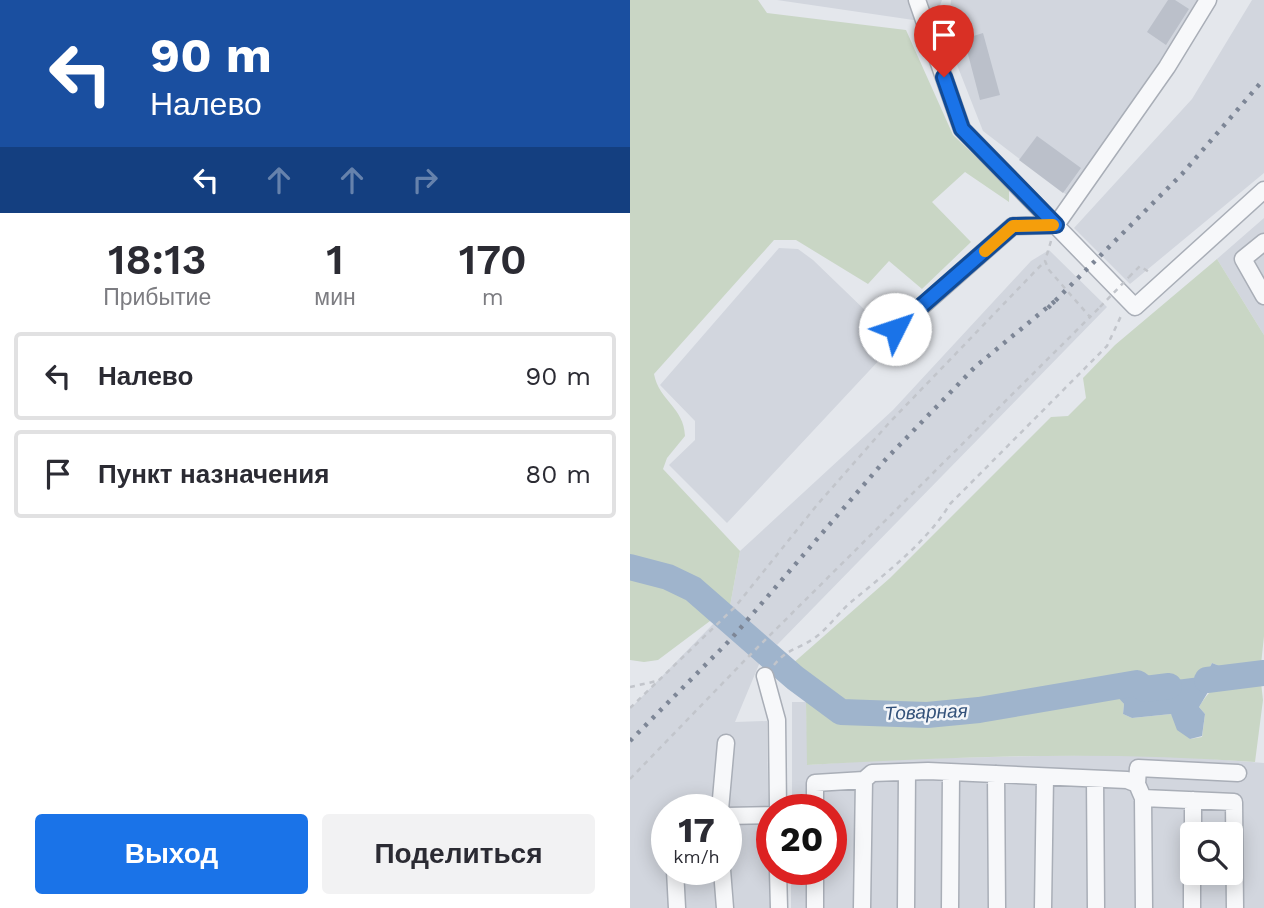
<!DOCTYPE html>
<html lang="ru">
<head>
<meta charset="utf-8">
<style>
	:root { --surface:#fff; --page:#f2f2f3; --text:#2b2b33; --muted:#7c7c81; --line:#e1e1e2; --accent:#1a73e8 }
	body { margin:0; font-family:"Work Sans",sans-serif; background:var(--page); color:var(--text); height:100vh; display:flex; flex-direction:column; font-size:26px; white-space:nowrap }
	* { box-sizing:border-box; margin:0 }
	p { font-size:23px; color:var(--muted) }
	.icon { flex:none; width:38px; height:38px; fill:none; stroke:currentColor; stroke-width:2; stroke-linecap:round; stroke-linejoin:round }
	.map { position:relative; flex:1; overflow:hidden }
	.details { display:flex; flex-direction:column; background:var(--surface); width:630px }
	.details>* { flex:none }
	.banner { background:#1a4fa0; color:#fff; overflow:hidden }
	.buttons { position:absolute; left:550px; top:822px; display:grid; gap:14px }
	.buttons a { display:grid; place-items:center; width:63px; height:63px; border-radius:7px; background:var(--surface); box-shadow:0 4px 18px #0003; font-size:35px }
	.speed { position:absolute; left:21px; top:794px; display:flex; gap:14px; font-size:35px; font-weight:700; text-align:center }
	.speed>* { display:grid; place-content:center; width:91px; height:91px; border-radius:50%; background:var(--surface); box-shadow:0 4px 18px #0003; line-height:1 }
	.speed small { font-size:18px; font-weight:400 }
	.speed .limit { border:10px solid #d22; background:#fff; color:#111 }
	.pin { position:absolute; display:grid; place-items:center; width:60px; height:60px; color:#fff; margin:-72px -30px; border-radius:50% 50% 50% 0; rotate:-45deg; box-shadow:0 0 7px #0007 }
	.pin .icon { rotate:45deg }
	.me { position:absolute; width:77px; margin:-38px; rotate:49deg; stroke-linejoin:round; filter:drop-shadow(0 0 5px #0008) }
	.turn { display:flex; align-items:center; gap:24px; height:147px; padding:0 35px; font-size:32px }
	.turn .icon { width:91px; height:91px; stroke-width:2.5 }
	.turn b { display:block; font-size:49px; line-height:60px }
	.lanes { display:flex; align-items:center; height:66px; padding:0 35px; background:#0003; justify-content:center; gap:35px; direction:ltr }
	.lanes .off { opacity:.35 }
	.eta { display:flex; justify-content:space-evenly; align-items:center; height:119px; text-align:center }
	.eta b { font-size:42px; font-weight:600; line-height:49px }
	.primary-button { display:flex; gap:14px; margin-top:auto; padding:14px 35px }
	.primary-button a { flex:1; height:80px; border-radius:7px; background:var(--accent); color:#fff; font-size:28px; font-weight:600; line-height:80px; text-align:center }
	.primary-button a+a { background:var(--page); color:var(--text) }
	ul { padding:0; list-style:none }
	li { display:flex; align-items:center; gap:21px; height:88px; margin:0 14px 10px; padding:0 21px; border:4px solid var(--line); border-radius:7px }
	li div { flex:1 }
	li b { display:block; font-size:26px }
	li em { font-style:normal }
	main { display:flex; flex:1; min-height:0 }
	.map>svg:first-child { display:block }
	.built { fill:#d2d6de; fill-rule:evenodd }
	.green { fill:#c9d6c5; fill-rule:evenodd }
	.water { fill:#9fb4cc }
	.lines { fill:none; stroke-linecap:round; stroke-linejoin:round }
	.river { stroke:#9fb4cc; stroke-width:26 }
	.building { fill:#bbc0ca }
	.minor-casing { stroke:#a9aeb7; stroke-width:19 }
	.path { stroke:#c2c5cb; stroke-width:2.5; stroke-dasharray:5 5; stroke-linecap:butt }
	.minor { stroke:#f7f8fa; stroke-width:16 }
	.rail { stroke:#7d8696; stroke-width:4.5; stroke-dasharray:3.5 7; stroke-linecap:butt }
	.path-bridge { stroke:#c2c5cb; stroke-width:2.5; stroke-dasharray:5 5; stroke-linecap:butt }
	.route-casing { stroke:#114b97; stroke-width:18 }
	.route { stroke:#1a73e8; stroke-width:12 }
	.slow { stroke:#f59e0b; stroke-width:12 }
	.labels { text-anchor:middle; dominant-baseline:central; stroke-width:5; stroke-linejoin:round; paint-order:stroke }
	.water-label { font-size:19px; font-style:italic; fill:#34527a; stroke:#f4f6f9 }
</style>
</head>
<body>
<main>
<section class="details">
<div class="banner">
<div class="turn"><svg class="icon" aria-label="left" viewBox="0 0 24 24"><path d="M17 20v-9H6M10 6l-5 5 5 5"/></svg><div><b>90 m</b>Налево</div></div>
<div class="lanes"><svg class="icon" aria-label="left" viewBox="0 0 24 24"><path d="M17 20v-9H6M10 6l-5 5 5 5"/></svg><svg class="icon off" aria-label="ahead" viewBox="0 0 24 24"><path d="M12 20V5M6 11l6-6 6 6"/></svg><svg class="icon off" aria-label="ahead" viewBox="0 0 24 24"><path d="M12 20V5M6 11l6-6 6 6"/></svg><svg class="icon off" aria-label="right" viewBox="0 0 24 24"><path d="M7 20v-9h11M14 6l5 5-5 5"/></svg></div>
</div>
<div class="eta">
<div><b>18:13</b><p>Прибытие</p></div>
<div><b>1</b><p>мин</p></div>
<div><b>170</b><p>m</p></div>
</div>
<ul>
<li><svg class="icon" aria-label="left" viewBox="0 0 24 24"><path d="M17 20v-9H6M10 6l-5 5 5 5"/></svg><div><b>Налево</b></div><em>90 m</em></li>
<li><svg class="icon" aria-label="arrive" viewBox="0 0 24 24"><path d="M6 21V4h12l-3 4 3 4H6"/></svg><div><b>Пункт назначения</b></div><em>80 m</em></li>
</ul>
<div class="primary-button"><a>Выход</a><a>Поделиться</a></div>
</section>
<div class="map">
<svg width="634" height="908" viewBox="0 0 634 908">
	<rect width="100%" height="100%" fill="#e4e7ec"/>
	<!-- built -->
	<path class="built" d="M147,0H312L304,23Z
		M321,0H571L438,196L353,131L318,42Z
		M622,0H634V173L500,284L444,228L562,99Z
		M634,218V335L587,259Z
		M149,248L168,249L183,260L267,341L97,523L39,465L65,440V421L30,385Z
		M419,250L477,307L147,645L100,606L110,551L263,410L401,261Z
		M86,621L130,662L105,722L137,721L140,908H0V709ZM37,810H96V870H37Z
		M162,702H176L178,765L267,759L517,754L634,763V908H161V870H201V810H162ZM562,835H600V873H562Z"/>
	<!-- green -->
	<path class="green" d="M0,0H128L137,13L276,30L323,135L379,188V202L335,172L302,202L341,242L292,289L259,261L238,284L166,240H144L24,374C29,401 54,407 55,436L37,458L33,469L110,551L100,606L28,660L14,662L0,660Z
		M587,259L634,335V636L630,674L633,700L625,762C477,751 326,756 177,765L176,702L161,665L260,578L421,417L438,416L456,398L453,378L485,345ZM582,663L613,675C591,681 581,687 569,707L575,714L572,737L560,739L541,714L502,718L493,714L494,704L487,695L507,683L521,684L537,678L552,681L576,675Z"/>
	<!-- water -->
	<path class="water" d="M582,663L613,675V683L590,681L578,692L569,707L575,714L572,736L560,739L547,730L541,714L502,718L493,714L494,704L486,695C519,676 542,684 576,675Z"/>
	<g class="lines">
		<!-- river -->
		<path class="river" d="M0,567L38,577L63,589L165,678L211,712L297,715L349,710L507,683L515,689L539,686
			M577,680L634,673"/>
	</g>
	<!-- building -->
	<path class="building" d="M538,0H545L559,9L536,45L517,32Z
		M353,33L370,95L350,100L334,39Z
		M407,136L451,168L433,193L389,160Z"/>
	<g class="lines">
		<defs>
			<path id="minor" d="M287,0L332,129L505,307L634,190
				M634,242L613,259L634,296
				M266,329L383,226L426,225L537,67L578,0
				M135,676L147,720L148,810
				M366,774L367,908
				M465,779L466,908
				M507,784L513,798L604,802L605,908
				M513,798L514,908
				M90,810L96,743
				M185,810V783L234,780L242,773L298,771L497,780L507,784L508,768L608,773
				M96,816L142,815
				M563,835V800
				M45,870L47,908
				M92,870L95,908
				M148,870L149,908
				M185,908V870
				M232,908L234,780
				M276,908L277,772
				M320,908L321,773
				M413,908L415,777
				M562,908V873"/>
		</defs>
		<!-- minor casing -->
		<use href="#minor" class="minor-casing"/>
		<!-- path -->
		<path class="path" d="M421,241L415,261L419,270L460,317L470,307
			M499,277L510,266L519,272
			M144,665C158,648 167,650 183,639C198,629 208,613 221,602C256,573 296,543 320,504L477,346L491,316
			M0,687L27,681
			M0,708L105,607L187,505L259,423L415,261
			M0,779L118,657L460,317"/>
		<!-- minor -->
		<use href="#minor" class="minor"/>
		<!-- rail -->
		<path class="rail" d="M418,308L552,174L634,79
			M0,741L101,639L256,459L345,367L425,301"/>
		<!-- path-bridge -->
		<path class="path-bridge" d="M470,307L499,277"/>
	</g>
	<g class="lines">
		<defs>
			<path id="route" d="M265,329L383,226L426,225L332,129L314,77"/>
		</defs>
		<!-- route casing -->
		<use href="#route" class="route-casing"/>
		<!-- route -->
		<use href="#route" class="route"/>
		<!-- slow -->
		<path class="slow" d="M355,251L383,226L423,225"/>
	</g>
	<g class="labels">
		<!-- water labels -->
		<g class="water-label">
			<text transform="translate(296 712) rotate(-2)">Товарная</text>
		</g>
	</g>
</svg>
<div class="buttons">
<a><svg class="icon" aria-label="search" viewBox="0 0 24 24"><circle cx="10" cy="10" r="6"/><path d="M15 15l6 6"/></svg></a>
</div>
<div class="speed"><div>17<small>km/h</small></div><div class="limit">20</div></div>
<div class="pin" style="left:314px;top:77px;background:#d93025"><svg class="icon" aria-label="arrive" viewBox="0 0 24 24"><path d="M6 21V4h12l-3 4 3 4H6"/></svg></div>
<svg class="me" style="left:265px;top:329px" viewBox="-20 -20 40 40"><circle r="19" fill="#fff"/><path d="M0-13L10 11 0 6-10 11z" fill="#1a73e8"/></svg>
</div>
</main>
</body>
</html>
